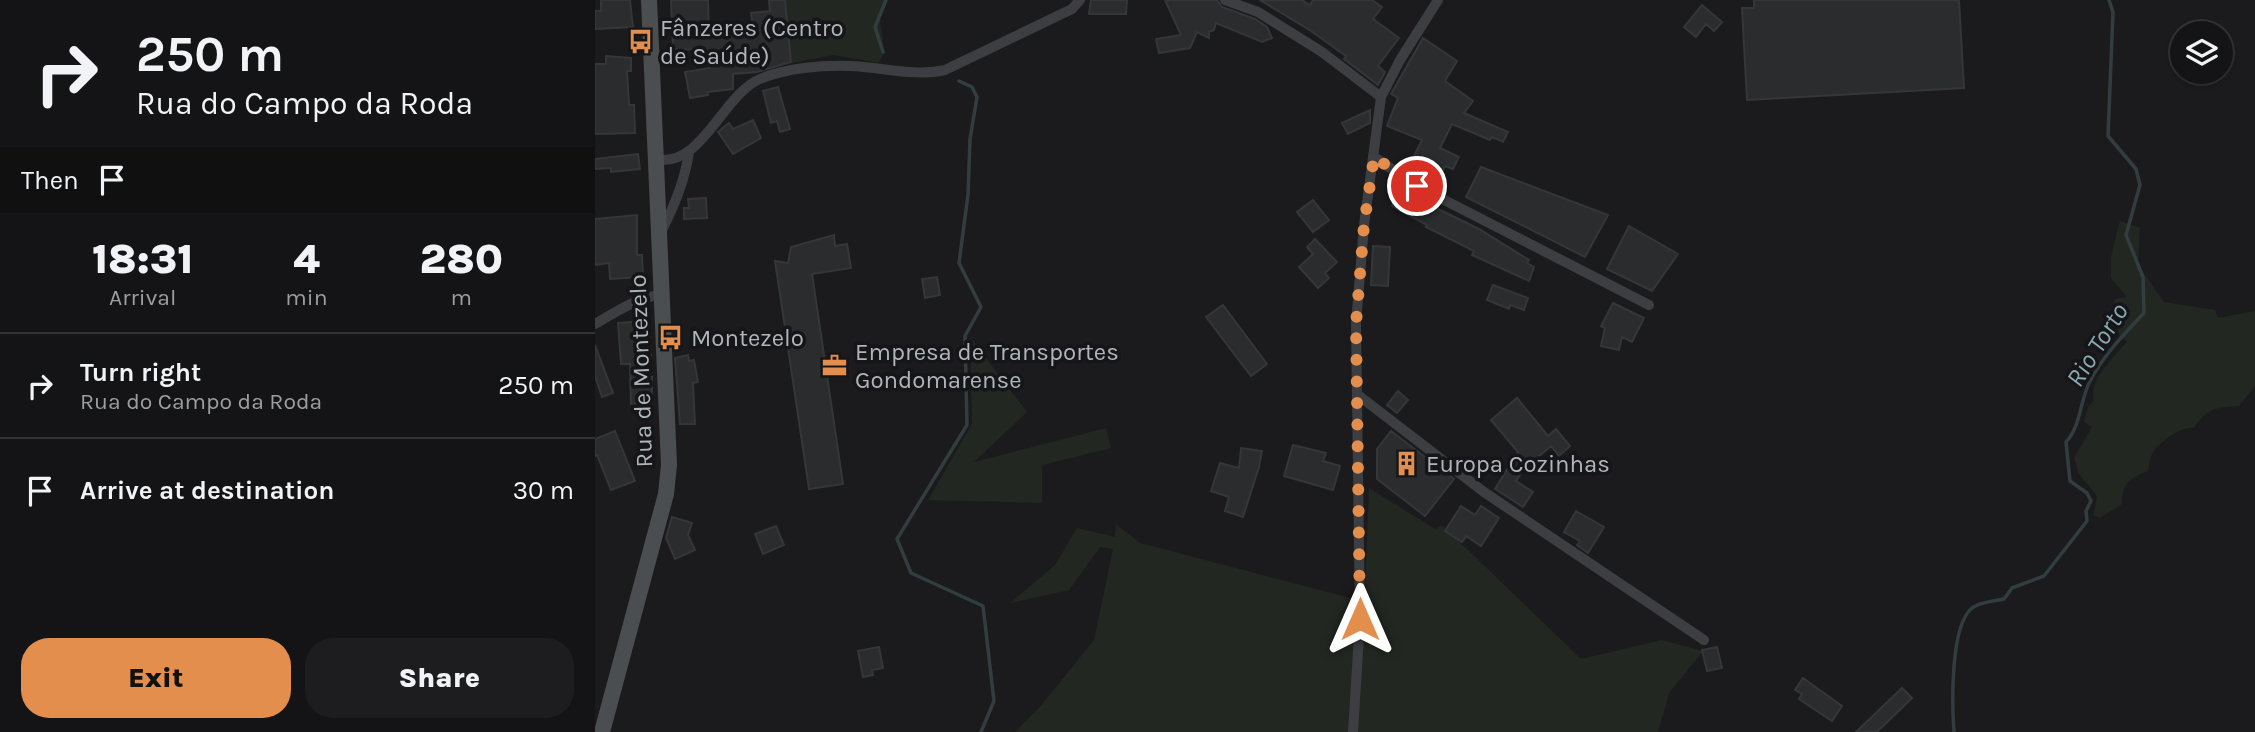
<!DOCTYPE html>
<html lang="en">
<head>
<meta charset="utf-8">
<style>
	:root { --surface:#141416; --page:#1d1d1f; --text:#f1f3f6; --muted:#9d9ea1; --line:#333335; --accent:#e38e4d }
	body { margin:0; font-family:Karla,sans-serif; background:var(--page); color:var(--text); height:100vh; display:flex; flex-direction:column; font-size:26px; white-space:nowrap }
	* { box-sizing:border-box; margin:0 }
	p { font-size:23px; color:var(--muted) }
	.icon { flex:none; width:38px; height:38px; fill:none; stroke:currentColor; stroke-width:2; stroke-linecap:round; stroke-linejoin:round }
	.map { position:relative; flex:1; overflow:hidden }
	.side { display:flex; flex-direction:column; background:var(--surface); width:595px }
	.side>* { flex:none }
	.hud { background:#141416; color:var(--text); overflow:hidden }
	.buttons { position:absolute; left:1575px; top:21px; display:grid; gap:14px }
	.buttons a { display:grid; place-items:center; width:63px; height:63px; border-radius:50%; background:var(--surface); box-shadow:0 2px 5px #0004,0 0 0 2px var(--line); font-size:35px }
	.pin { position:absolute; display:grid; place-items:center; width:60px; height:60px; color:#fff; margin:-30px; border:4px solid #fff; border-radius:50%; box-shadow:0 2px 7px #0007 }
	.me { position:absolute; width:77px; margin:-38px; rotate:0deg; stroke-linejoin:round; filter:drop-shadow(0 0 5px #0008) }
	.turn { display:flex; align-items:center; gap:24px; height:147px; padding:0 21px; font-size:32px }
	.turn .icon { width:91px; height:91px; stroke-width:2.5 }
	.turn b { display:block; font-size:49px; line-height:60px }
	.then { display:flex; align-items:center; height:66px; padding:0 21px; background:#0003; gap:14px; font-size:26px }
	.eta { display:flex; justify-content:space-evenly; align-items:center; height:119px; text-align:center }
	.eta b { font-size:42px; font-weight:800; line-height:49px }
	.cta { display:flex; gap:14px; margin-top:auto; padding:14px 21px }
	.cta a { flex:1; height:80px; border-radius:28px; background:var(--accent); color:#111; font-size:28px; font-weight:800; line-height:80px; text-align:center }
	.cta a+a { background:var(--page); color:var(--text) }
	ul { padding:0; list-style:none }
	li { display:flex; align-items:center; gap:21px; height:105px; padding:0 21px; border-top:2px solid var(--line) }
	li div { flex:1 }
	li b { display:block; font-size:26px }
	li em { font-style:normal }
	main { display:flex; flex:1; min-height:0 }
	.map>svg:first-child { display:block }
	.green { fill:#222821 }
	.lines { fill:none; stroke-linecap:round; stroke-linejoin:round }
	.stream { stroke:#323d40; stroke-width:3.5 }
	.building { fill:#2b2c2e; stroke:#353639; stroke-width:2 }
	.street { stroke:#3c3e41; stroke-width:10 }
	.secondary { stroke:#4a4e51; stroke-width:16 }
	.route { stroke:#e38e4d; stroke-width:12; stroke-dasharray:0 21.6 }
	.labels { text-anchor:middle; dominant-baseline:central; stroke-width:7; stroke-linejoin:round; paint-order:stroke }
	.poi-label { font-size:24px; fill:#afb5bb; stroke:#161618; text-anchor:start }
	.street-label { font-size:24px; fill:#afb5bb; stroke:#161618 }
	.water-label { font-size:26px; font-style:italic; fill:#89a8b2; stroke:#161618 }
</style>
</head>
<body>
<main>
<section class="side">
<div class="hud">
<div class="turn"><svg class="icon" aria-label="right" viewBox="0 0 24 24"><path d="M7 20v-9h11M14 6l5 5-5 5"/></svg><div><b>250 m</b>Rua do Campo da Roda</div></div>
<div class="then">Then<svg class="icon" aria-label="arrive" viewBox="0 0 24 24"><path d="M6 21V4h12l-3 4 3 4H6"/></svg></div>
</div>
<div class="eta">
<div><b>18:31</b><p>Arrival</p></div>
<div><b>4</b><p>min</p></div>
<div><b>280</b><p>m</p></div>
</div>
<ul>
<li><svg class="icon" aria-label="right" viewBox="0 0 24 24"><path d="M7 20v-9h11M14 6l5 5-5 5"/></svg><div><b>Turn right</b><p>Rua do Campo da Roda</p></div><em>250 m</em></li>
<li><svg class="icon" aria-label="arrive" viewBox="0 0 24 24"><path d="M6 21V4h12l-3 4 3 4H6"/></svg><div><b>Arrive at destination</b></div><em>30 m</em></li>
</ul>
<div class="cta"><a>Exit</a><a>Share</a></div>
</section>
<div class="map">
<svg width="1660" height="732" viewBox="0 0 1660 732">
	<rect width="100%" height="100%" fill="#1b1b1d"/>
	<!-- green -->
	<path class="green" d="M188,0H292L285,18L289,52L284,63L238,55L197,63Z
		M1525,221L1545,228L1543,265L1569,302L1620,310L1623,318L1660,311V386L1644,406C1622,407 1611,408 1599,428C1585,426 1565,442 1557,454C1555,458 1554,466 1553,471C1535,478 1527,483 1527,504L1505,518L1499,515L1502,496L1484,474L1479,458L1497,427L1489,422L1493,407L1499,401C1493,380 1519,357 1532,342L1515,326L1520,299L1532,297L1516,278V257Z
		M375,337L432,412L379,462L511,428L516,448L447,465V503L333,500L377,424Z
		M774,488L840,529L847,525L986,659L1067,640L1108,651L1074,693L1063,732H420L444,708L499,640L518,549L505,547L474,590L415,603L460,565L482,528L520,537L521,524L545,543L759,599L770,593Z"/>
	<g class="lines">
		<!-- stream -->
		<path class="stream" d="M288,52L280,27L291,0
			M364,81L377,87L382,97L375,139L373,195L364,263L386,307L370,336L372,425L302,539L316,573L388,606L399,701L386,732
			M1359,732C1357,705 1355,626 1377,608C1385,602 1399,601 1409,599L1417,588L1449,576L1492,521L1491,511L1496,501L1492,493L1475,481L1471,442C1486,426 1485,400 1495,381C1509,355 1528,335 1549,313L1548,277L1531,235L1545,185L1541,169L1513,136L1518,12L1514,0"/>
	</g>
	<!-- building -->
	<path class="building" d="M6,0H35L38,27L0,29V11H6Z
		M76,0H113L114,37L135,36V29L158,28L156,13L175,11L174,0H190L196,62L162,72L138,74V89L112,92L113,95L95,98L90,72L115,68L113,50L78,49Z
		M496,0H532L531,14H494Z
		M570,0H622L627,7L660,19L672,27L677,38L667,42L621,23L619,30L614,32V38L602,32L595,48L564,53L561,39L586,35Z
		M665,0H707L715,5L718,0H777L787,7L778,19L804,38L783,66L790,72L783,85L749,59L751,56L716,31Z
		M1159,0H1364L1369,88L1152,100L1147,8H1159Z
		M1107,5L1127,22L1119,31L1111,24L1101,37L1089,27Z
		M828,38L862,61L850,81L878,101L869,113L913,132L908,142L897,137L895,140L857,124L845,148L864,157L858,169L850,166L843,180L814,166L827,140L792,126L803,98L796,94Z
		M11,56L36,58V71H32L34,105H39L40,133L0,134V64H11Z
		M183,87L195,129L185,132L182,121L176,123L168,91Z
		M775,110V123L753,134L747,123Z
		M158,120L166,138L138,154L123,132L134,123L138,129Z
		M43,154L45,169L16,172V168L0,169V159Z
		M886,167L1013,215L990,257L871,197Z
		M804,190L884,229L934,260L932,263L939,267L934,281L877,255L879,251L831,227L832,225L797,206Z
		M111,198L112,218L89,219V208H94L93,199Z
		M718,200L734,220L718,232L702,212Z
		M42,215V255H47L48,277L15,279L14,263L0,265V219Z
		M1034,226L1083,254L1057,291L1012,269Z
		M239,235L240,246L252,244L256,268L217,274L248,484L214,489L180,261L193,263L196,247Z
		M720,239L742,262L730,273L734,278L723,288L704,267L718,254L712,247Z
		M778,246L795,247L793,286L776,285Z
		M342,277L345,295L330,298L327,279Z
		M898,285L933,298L929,310L915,305L914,309L892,300Z
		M1018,303L1049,318L1037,342L1027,337L1024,350L1006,346L1010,328L1006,326Z
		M628,305L672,364L656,376L611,317Z
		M48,321L49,330H54L56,357H50L51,377H57V403L36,404L35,364H26L23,323Z
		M0,345L18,393L7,397L0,376Z
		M93,355L94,361L99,360L103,382L98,383L100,424H85L80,358Z
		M803,391L813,400L802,413L792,405Z
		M922,398L953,436L961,429L975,446L964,456L956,446L930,468L921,481L938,492L928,507L900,489L923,452L896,420Z
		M20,431L40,481L16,490L2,455L0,456V439Z
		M796,431L859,479L830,516L782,479V449Z
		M698,445L731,453L728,461L745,466L738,490L689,476Z
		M646,448L667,451L664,467L648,517L630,511L634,497L616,491L625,463L644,468Z
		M866,506L880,515L886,506L904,518L886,546L871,536L867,542L850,531Z
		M981,511L1009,527L993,553L982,545L985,541L969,532Z
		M77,517L97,523L93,535L100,550L80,559L71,538Z
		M181,526L189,545L168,554L160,534Z
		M284,647L288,668L277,670L278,675L268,677L263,651Z
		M1122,647L1127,668L1112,671L1107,650Z
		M1208,678L1247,706L1237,721L1204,699L1207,694L1200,690Z
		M1307,688L1317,698L1282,732H1261Z"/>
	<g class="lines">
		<!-- street -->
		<path class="street" d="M630,0L663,12L727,52L786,97
			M779,157L822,186L1054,305
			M60,159C107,169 127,95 165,79C191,68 227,65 255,66C287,67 319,77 350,70L477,9L485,0
			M66,232C79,207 90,180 94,152
			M0,324C21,312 41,298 65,295
			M763,395L889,492L1109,640
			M758,732L765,619L761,324L769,225L786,97L805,60L843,0"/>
		<!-- secondary -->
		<path class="secondary" d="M7,732L71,494L74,465L54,0"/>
	</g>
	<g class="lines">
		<!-- route -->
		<path class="route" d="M765,619L761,324L769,225L779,157L822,186"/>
	</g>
	<!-- icons -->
	<defs>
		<symbol id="bus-bare" viewBox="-9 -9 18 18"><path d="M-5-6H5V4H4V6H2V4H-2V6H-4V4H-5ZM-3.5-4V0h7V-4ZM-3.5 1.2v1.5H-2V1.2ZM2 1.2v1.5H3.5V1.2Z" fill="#e38e4d" stroke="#161618" stroke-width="2.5" paint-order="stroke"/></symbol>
		<symbol id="office-bare" viewBox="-9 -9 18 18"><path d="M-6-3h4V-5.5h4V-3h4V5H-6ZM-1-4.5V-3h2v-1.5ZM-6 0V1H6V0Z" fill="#e38e4d" stroke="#161618" stroke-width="2.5" paint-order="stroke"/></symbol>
		<symbol id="building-bare" viewBox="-9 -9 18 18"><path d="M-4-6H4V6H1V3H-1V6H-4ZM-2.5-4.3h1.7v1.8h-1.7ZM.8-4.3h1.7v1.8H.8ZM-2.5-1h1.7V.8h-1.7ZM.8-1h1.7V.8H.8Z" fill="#e38e4d" stroke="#161618" stroke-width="2.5" paint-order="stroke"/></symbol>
	</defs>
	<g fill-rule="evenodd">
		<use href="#bus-bare" x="28" y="24" width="35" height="35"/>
		<use href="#bus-bare" x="58" y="320" width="35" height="35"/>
		<use href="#office-bare" x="222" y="348" width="35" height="35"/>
		<use href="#building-bare" x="794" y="446" width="35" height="35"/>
	</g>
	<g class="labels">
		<!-- poi labels -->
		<g class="poi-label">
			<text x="65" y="28">Fânzeres (Centro<tspan x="65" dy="28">de Saúde)</tspan></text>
			<text x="96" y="338">Montezelo</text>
			<text x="260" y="352">Empresa de Transportes<tspan x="260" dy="28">Gondomarense</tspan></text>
			<text x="831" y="464">Europa Cozinhas</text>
		</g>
		<!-- street labels -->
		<g class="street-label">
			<text transform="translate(46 371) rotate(-92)">Rua de Montezelo</text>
		</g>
		<!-- water labels -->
		<g class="water-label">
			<text transform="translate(1502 345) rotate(-58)">Rio Torto</text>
		</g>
	</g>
</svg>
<div class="buttons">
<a><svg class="icon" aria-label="layers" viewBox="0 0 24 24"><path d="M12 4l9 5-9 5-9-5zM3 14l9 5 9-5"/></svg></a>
</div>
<div class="pin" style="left:822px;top:186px;background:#d93025"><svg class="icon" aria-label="arrive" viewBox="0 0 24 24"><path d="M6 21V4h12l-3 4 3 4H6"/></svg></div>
<svg class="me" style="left:765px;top:619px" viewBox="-20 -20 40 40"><path d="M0-17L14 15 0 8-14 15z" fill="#e38e4d" stroke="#fff" stroke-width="4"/></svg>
</div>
</main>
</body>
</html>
